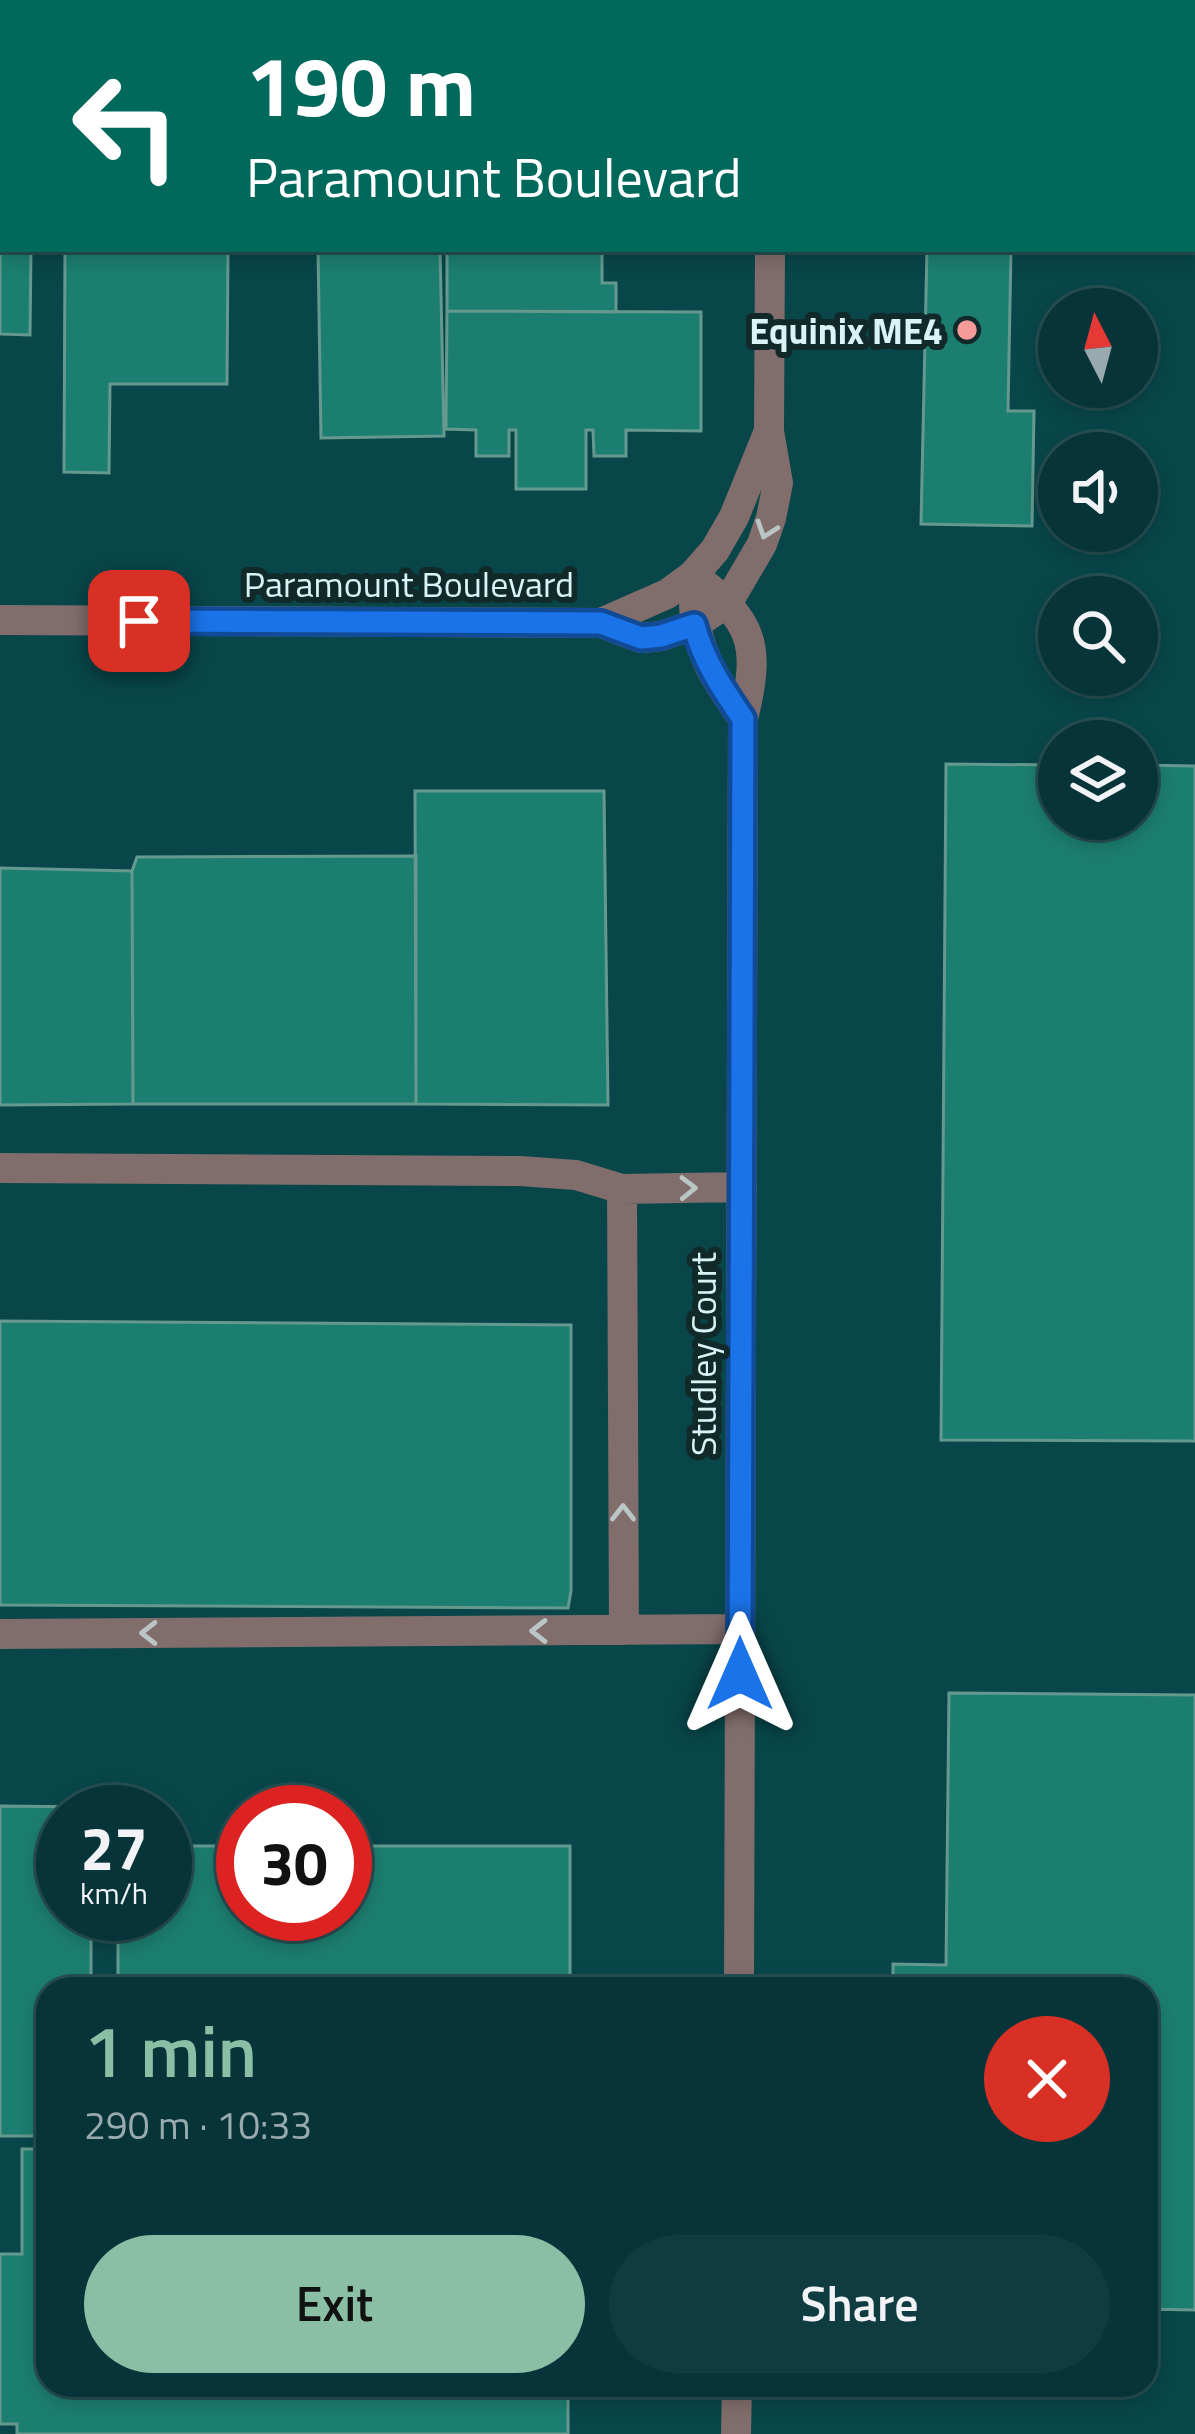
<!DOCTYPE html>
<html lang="en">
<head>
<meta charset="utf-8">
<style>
	:root { --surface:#063438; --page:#0f3c40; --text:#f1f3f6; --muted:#98aaae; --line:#274f53; --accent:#8abfa5 }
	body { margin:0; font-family:"Titillium Web",sans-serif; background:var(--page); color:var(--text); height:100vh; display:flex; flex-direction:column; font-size:45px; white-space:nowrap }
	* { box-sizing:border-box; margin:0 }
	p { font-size:39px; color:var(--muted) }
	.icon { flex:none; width:66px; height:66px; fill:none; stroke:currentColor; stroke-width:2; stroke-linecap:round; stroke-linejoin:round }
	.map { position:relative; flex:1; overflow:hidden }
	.side { position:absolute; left:36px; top:1977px; width:1122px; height:420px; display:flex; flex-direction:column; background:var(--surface); border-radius:36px; box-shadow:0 6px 18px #0003,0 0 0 3px var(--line) }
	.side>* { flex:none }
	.guide { position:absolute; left:0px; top:0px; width:1197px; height:252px; box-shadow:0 6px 18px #0003,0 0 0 3px var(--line); background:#00695c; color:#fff; overflow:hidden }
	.needle { width:78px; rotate:354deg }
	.buttons { position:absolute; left:1038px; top:288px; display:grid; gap:24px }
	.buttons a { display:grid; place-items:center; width:120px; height:120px; border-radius:50%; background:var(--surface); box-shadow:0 6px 18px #0003,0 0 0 3px var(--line); font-size:60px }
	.speed { position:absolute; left:36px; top:1785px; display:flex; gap:24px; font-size:60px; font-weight:700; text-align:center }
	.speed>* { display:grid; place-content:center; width:156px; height:156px; border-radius:50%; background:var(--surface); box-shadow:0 6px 18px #0003,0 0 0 3px var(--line); line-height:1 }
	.speed small { font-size:30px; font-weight:400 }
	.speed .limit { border:18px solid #d22; background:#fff; color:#111 }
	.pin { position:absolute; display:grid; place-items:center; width:102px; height:102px; color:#fff; margin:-51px; border-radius:24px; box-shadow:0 6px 18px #0006 }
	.me { position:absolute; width:132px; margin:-66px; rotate:0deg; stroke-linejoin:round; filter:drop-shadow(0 0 9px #0008) }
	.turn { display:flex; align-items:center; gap:42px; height:252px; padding:0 48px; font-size:54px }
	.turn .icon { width:156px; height:156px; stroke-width:2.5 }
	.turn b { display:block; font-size:84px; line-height:102px }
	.round { display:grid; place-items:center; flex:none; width:126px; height:126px; border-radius:63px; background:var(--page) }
	.summary { display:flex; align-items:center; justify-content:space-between; height:204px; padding:0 48px }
	h1 { font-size:72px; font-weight:600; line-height:90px; color:var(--accent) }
	.action { display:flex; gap:24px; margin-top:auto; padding:24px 48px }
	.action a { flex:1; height:138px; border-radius:72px; background:var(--accent); color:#111; font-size:48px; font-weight:600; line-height:138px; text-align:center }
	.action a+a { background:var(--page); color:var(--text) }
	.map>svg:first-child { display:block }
	.green { fill:#376b2d }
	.building { fill:#1c7e70; stroke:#65998f; stroke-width:3 }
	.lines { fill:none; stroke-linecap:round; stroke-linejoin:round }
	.minor { stroke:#816d6c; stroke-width:30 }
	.oneway { stroke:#bac5c6 }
	.route-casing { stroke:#114b97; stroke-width:30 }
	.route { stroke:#1a73e8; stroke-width:21 }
	.poi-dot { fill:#f59b9a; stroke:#12292a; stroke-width:4.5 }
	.labels { text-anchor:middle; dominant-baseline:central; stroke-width:12; stroke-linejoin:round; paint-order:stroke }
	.poi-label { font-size:36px; font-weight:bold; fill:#d9f4f6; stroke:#12292a; text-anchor:end }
	.street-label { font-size:36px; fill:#d9f4f6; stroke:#12292a }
</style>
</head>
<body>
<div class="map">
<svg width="1195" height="2434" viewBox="0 0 1195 2434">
	<rect width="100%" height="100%" fill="#08464a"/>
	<!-- green -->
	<path class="green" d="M68,0H717V3H68Z"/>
	<!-- building -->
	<path class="building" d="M0,0H32V3H3V249H31L30,335L0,334Z
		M65,249H228L227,384H110L109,473L64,472Z
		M318,249H440L444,436L321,438Z
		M447,249H602V283H616V312L447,311Z
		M927,249H1011L1008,411H1034L1032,526L921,524Z
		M447,311L701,312V431L626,430V456H594L593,430H586V489H516V430H509V456H476V430L446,429Z
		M946,764L1059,765V819H1137V765L1195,766V1441L941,1440Z
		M415,791H604L608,1105L416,1104Z
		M416,856V1104H133L132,871L137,857Z
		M0,868L132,871L133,1104L0,1105Z
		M0,1321L571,1325V1591L568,1608L0,1605Z
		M949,1693L1195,1695V2310L1146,2309V1989H893V1964L946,1965Z
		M0,1806L92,1807V1812H63V1914H91V1989H48V2136H0Z
		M165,1846H243V1914H345V1846H570V1989H118V1914H165Z
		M22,2149H48V2385H568V2434H17V2424H0V2254H22Z"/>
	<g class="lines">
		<!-- minor -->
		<path class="minor" d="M778,3L779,0
			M693,575C754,622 761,644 743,719L739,1989
			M694,606C695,651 718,683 743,719
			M0,620L601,623L641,638L661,636L694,625L728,602L762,544L771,518L778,483L769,431L770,249
			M601,623L667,594L693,575L715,550L734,517L769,431
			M0,1168L520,1171L576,1175L622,1189
			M624,1630L622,1189L742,1187
			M0,1634L740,1629
			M736,2434L737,2385"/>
	</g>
	<!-- one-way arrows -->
	<defs><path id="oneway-chevron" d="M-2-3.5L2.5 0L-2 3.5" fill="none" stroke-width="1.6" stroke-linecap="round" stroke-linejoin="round" transform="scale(3)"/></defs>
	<g class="oneway">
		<use href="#oneway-chevron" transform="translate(766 530) rotate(109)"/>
		<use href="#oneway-chevron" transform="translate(688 1188) rotate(-1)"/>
		<use href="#oneway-chevron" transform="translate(623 1513) rotate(-90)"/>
		<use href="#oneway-chevron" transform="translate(539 1631) rotate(180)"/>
		<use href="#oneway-chevron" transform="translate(149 1633) rotate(180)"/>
	</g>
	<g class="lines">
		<defs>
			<path id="route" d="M139,621L601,623L641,638L661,636L694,625C704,662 722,688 743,719L740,1674"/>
		</defs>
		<!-- route casing -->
		<use href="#route" class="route-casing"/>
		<!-- route -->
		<use href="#route" class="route"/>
	</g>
	<!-- markers -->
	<circle class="poi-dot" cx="967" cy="330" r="12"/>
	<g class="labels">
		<!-- poi labels -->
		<g class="poi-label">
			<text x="943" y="330">Equinix ME4</text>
		</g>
		<!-- street labels -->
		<g class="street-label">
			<text x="409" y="583">Paramount Boulevard</text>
			<text transform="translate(702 1354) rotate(-90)">Studley Court</text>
		</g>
	</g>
</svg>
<div class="buttons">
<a><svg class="needle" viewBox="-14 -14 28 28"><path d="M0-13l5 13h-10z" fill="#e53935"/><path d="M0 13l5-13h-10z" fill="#98aaae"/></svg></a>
<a><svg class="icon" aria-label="sound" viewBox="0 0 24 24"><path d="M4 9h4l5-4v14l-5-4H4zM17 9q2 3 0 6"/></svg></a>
<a><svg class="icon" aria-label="search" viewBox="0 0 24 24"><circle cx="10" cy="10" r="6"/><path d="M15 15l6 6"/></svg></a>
<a><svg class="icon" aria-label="layers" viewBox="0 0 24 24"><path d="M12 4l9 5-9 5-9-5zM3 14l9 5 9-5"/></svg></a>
</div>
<div class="speed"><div>27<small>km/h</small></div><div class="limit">30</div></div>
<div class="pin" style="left:139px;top:621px;background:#d93025"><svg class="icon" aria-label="arrive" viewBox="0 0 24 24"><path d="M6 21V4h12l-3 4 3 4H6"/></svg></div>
<svg class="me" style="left:740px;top:1674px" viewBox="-20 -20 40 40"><path d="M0-17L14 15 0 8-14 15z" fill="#1a73e8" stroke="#fff" stroke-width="4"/></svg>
<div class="guide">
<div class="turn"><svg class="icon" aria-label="left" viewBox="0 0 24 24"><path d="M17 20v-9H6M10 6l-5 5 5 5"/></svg><div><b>190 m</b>Paramount Boulevard</div></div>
</div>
<section class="side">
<div class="summary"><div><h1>1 min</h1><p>290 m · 10:33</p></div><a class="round" style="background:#d93025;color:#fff"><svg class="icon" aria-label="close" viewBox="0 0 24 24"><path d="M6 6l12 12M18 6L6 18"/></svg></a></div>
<div class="action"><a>Exit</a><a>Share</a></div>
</section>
</div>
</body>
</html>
